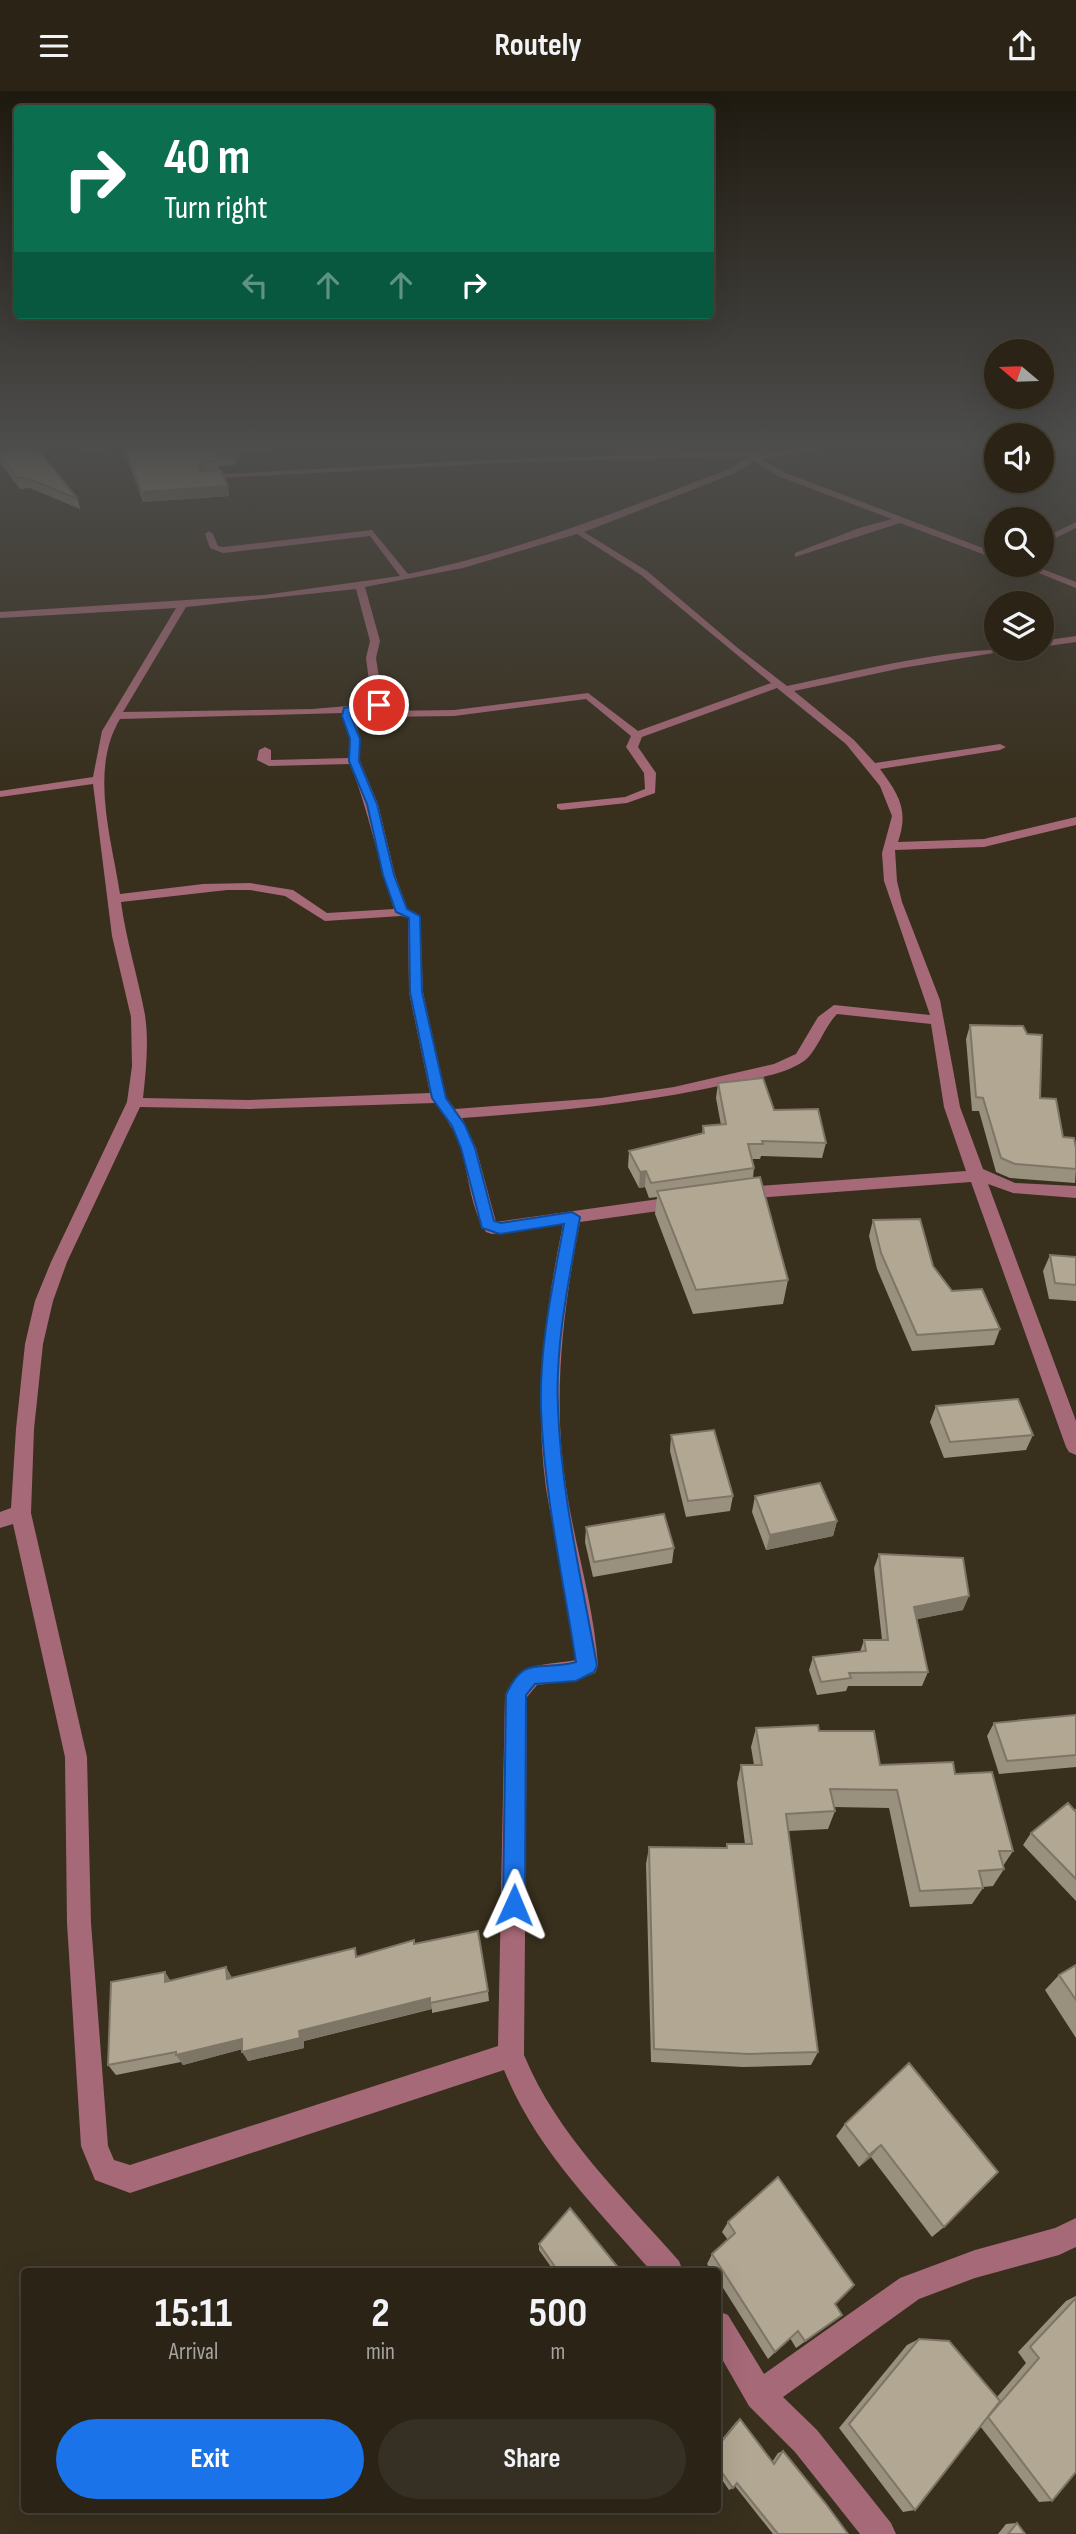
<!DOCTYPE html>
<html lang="en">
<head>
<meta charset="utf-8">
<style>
	:root { --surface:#2a2316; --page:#362f23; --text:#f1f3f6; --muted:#a5a4a1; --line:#464035; --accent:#1a73e8 }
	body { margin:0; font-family:"Sofia Sans Condensed",sans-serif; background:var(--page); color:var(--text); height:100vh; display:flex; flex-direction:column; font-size:26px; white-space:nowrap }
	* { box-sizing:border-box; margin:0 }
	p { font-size:23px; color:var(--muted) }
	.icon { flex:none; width:38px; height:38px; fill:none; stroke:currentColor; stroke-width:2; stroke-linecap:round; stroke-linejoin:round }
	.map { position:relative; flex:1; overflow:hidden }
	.panel { position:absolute; left:21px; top:2177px; width:700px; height:245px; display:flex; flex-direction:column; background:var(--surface); border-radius:7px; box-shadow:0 7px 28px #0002,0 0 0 2px var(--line) }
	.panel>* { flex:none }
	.guide { position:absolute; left:14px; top:14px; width:700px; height:214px; border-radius:7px; box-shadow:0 7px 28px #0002,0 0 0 2px var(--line); background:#0b6e4f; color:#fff; overflow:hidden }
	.needle { width:46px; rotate:289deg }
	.buttons { position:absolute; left:984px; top:248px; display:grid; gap:14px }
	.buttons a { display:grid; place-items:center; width:70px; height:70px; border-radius:50%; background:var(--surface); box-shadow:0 7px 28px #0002,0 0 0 2px var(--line); font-size:35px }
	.pin { position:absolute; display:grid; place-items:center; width:60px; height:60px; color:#fff; margin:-30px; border:4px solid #fff; border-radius:50%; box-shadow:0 2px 7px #0007 }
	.me { position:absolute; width:77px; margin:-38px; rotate:1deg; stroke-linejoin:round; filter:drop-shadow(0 0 5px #0008) }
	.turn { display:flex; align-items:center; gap:24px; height:147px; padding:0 35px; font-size:32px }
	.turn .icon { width:91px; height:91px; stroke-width:2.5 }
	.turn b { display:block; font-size:49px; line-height:60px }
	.lanes { display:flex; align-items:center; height:66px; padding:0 35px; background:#0003; justify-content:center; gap:35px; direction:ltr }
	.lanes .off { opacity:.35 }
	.eta { display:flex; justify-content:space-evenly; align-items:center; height:119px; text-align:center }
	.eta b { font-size:42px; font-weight:700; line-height:49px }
	.cta { display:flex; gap:14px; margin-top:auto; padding:14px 35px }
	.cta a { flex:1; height:80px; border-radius:42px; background:var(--accent); color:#fff; font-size:28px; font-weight:700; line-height:80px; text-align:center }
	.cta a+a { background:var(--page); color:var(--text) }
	header { display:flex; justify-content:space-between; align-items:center; height:91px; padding:0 35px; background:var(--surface); font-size:32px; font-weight:700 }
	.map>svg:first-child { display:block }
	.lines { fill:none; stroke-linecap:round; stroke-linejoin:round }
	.minor { fill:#a66977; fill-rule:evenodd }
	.wall { fill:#99907e }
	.shaded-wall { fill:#7d7566 }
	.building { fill:#b2a792; stroke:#7d7566; stroke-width:2 }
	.route { fill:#1a73e8; stroke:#114b97; stroke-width:2 }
</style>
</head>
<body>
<header><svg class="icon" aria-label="menu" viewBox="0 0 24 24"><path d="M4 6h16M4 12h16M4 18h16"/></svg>Routely<svg class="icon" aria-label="share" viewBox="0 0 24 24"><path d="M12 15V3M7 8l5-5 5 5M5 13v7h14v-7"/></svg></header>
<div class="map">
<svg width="1076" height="2443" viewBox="0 0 1076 2443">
	<rect width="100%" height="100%" fill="#382f1d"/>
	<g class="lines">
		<!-- minor -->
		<path class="minor" d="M759,354H767L760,364L820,354H840L761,368L786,382L996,462V468L900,432L795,466V462L859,437L892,428L780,386L754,370L735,382L584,441L647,480L739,558L787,595C863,579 942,558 1018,558L902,577L794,600L854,649L875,672L1000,653L1006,656L1000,659L880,678C899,704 909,719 898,751L984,748L1076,726V734L984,756L895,759L897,790L902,811L940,909L960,1016L983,1078L1015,1092L1076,1095V1107L1013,1102L988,1093L1076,1330V1364L1069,1361L1066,1356L971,1091L743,1108L735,1102L743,1096L966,1080L944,1016L931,933L837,923C825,935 816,962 804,970C784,984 756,987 733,992C641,1013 555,1020 462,1027L476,1057L496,1131L680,1105L688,1111L680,1117L580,1131C563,1218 552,1307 566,1396C575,1456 594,1514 598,1575L595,1582L577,1589L537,1594L527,1606L524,1964C557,2044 622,2105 679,2170L683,2180H651C595,2115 537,2060 504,1979L130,2102L95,2089L81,2055L67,1832L65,1666L13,1433L0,1437V1421L11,1417L16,1338L25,1253L35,1210L51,1171L127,1011L132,975L131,926L112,845L93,693L0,706V700L93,686L102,640L176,517L0,527V521L264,504L400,485L370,445L223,462L210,457L205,443L209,440L213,443L218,455L223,456L372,439L408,483C524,459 619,420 729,378L750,365L500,372L202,388L205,384L500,368L754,361ZM577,443L641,484L771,592L638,640L588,602L454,619L384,620L376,567L380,550L365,496L463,477ZM356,498L370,550L366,567L372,613L312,618L123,621L186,516ZM777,597L846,653L880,695L892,725L882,762L884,790L930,924L834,914L818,926L796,963L774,973L674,996L601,1007L455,1018L446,1006L423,901L420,825L408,819L395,784L378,713L360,670V648L353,621L373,619L381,626L454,625L586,608L631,645L626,656L644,682L645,698L625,706L557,713V717L561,719L627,712L655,702L656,682L638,656L642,646ZM342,622L350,648L349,667L271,669V659L265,656L259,659L257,669L269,675L350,673C369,720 378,770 394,818L327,822L293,799L250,792L203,793L120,803C112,749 89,679 120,628ZM227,799H250L285,805L325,830L401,825L408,827L409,901L430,1002L249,1009L143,1007C146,980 149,951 145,924C138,886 126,849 121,811ZM435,1012C445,1026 454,1038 460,1055C469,1084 470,1116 486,1141L492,1143L563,1133C545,1220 534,1309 546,1397C555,1455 573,1511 576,1569C544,1575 521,1569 505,1604L498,1955L130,2074L114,2069L108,2055L91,1832L87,1666L31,1422L34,1338L43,1253L53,1210L67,1171L140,1016L249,1018Z
			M1076,431V437L1041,454V448Z
			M1019,474H1032L1076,491V497Z
			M1076,545V551L1041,556V550Z
			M1076,2127V2156L1059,2164L975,2187L919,2208L783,2306L817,2339L891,2432L896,2443H860L795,2361L749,2315L718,2261V2220L728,2224L764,2283L900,2187L975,2159L1055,2137Z"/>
	</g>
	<!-- wall -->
	<path class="wall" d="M0,354L78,408L80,418L30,397L20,398L0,371Z
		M72,354H271V360L238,363L235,374L218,375L219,379L229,405L143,411L122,354L89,363Z
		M970,934L1040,1007L1063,1046L1076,1078L1075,1092L1010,1087L996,1081L979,1020H972L966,948Z
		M718,992L774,1019L826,1052L822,1067L761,1065L760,1068H752L754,1077L753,1087L788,1189L783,1213L693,1223L655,1123L657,1106L649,1107L645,1096L639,1097L628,1076L629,1060L702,1043L703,1035L721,1034L716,1007Z
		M873,1129L933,1175L952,1200L1000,1238L994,1254L912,1260L877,1178L869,1145Z
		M1050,1164L1076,1166V1210L1049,1208L1043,1180Z
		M936,1315L1033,1344L1026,1359L944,1367L930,1331Z
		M671,1344L733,1405L730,1420L686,1426L670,1360Z
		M755,1405L837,1430L833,1445L766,1459L752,1421Z
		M586,1436L674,1457L672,1472L593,1486L585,1451Z
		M879,1463L963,1519L917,1528L928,1581L922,1595H848L846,1600L817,1604L809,1579L813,1566L860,1561L864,1549H882L874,1477Z
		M1076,1624V1676L999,1683L987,1645L994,1632Z
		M756,1637L819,1640L880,1674L955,1683L1013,1760L1003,1775L1004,1778L993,1795L983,1796V1797L972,1813L910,1816L889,1717L834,1716L835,1720L828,1738L788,1740L818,1961L811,1974L743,1976L651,1971L646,1773L649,1756L726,1757L727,1753H745L737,1692L741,1674H754L751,1656Z
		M1076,1719V1810L1023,1754L1031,1742Z
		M414,1853L488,1900L489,1910L432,1922V1918L304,1950V1957L248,1970L242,1958L183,1974L181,1971L116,1984L108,1974L165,1881L170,1890L226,1876L232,1887L358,1865Z
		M1076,1874V1947L1045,1899L1059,1884Z
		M909,1972L944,2136L932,2146L871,2066L859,2076L836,2045L845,2033Z
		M728,2131L835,2213L842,2224L796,2257L790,2247L768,2268L718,2189V2180H712L707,2173L712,2163L728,2149L722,2141Z
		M539,2153L621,2180H554L539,2159Z
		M1076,2205V2381L1052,2410L1039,2411L980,2335L915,2419L903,2421L839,2337L907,2254L919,2248L997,2306L1026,2272L1018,2261L1066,2210Z
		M740,2328L772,2371L778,2362L783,2360L848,2443H773L735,2395L733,2397L729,2399L718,2383V2353L736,2331Z
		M1017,2432L1025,2443H998L1006,2433Z"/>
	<!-- shaded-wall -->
	<path class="shaded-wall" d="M87,354H122L89,363Z
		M236,354H271V360L238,363L235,374L233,364Z
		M203,371L205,381L200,386L198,376Z
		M228,395L229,405L143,411L141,401Z
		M646,1080L645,1096L639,1097L640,1081Z
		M837,1430L833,1445L766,1459L770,1444Z
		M969,1505L963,1519L909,1530L914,1516Z
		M226,1876L232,1887L227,1888Z
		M165,1881L172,1892L165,1891Z
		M430,1907L432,1918L304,1950V1957L248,1970L242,1961L299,1940Z
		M242,1948L247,1957L183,1974L176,1964Z
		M881,2054L871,2066L859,2076L869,2064Z"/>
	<!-- building -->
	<path class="building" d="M0,354H34L78,408L27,387H17L0,364Z
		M124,354H236L233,364L215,365L217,370L203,371L198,376L200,380L221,379L228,395L141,401Z
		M970,934L1023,935L1027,943L1042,944L1040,1007L1056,1008L1063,1046L1074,1047L1076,1057V1078L1015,1073L1001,1067L983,1007L976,1006Z
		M763,987L774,1019L818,1018L826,1052L762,1050L763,1053H748L754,1077L651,1092L646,1080L640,1081L629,1060L704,1042L703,1035L726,1033L718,992Z
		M760,1086L788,1189L696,1199L657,1100Z
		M920,1128L933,1175L952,1200L982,1198L1000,1238L917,1244L881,1162L873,1129Z
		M1050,1164L1076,1166V1194L1055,1192Z
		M1018,1308L1033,1344L950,1351L936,1315Z
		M714,1339L733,1405L688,1410L671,1344Z
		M820,1392L837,1430L770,1444L755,1405Z
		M664,1423L674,1457L594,1471L586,1436Z
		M879,1463L963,1467L969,1505L914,1516L928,1581L849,1582L851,1587L821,1591L813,1566L866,1560L864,1549H888Z
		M1076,1624V1664L1007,1670L994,1632Z
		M818,1634L819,1640H874L880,1674L953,1671L955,1683L992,1681L1013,1760H999L1004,1778L979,1780L983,1797L920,1800L897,1699L830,1698L835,1720L786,1723L818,1961L749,1963L654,1958L649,1756L727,1757V1753H752L741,1674H762L756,1637Z
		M1068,1712L1075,1720L1076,1719V1788L1031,1742Z
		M478,1840L488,1900L430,1912V1907L299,1940L300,1947L242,1961V1948L176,1964V1961L108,1974L111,1891L165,1881V1891L226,1876L227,1888L355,1857L356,1866L414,1849V1853Z
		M1076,1874V1909L1059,1884Z
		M909,1972L998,2081L944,2136L881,2054L869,2064L845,2033Z
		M778,2086L854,2194L835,2213L842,2224L805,2250L798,2240L775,2261L712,2163L735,2142L728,2131Z
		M570,2117L621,2180H558L539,2153Z
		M1076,2207V2381L1052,2410L988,2326L1039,2267L1030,2256Z
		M919,2248L949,2250L1000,2310L915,2419L849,2333Z
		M740,2328L774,2373L783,2360L826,2413L848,2443H778L737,2392L733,2397L718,2376V2355Z
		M1017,2432L1025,2443H1008Z"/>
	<!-- sky -->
	<linearGradient id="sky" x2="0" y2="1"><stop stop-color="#1f1a10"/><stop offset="0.51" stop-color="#4d4d4c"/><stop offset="1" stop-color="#4d4d4c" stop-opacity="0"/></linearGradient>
	<rect width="1076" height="696" fill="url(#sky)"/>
	<!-- route -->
	<path class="route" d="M379,611L382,616L352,621L351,625L360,648L359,670L377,713L394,784L407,818L420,825L422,901L446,1007L465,1034L475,1057L494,1130L501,1132L572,1121L580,1126C569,1189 555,1253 558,1317C561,1403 582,1490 597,1575L594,1581L576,1590L535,1593L526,1604L525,1814L522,1821L514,1825L507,1821L503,1814L506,1604C524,1562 541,1581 576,1571C563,1487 544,1403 541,1318C539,1256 553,1193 564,1133L500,1143L482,1137L461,1057L452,1035L432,1007L410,901L409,827L396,821L383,784L367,713L349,670L350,648L342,625L344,617Z"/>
</svg>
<div class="buttons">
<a><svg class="needle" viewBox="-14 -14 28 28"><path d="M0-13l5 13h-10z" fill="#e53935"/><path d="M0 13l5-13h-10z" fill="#a5a4a1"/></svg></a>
<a><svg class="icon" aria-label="sound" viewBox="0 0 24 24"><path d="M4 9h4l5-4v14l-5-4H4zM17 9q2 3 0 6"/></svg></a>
<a><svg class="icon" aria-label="search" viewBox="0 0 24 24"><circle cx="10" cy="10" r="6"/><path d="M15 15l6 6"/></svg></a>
<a><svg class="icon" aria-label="layers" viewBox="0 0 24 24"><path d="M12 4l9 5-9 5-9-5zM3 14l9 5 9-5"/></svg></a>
</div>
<div class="pin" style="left:379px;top:614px;background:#d93025"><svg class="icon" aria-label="arrive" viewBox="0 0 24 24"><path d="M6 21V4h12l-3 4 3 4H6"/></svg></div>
<svg class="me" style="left:514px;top:1814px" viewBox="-20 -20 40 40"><path d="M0-17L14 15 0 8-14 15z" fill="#1a73e8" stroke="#fff" stroke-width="4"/></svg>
<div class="guide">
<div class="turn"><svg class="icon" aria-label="right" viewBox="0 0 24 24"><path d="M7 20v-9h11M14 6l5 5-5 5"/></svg><div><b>40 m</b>Turn right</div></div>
<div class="lanes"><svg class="icon off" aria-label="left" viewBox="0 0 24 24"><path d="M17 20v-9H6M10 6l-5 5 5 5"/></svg><svg class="icon off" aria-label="ahead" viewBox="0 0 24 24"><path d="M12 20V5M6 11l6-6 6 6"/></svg><svg class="icon off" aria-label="ahead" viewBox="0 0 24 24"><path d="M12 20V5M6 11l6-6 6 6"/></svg><svg class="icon" aria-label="right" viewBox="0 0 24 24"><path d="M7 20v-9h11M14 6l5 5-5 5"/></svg></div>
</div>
<section class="panel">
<div class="eta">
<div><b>15:11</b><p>Arrival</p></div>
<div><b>2</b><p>min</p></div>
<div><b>500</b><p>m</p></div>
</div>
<div class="cta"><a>Exit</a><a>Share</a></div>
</section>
</div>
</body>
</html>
